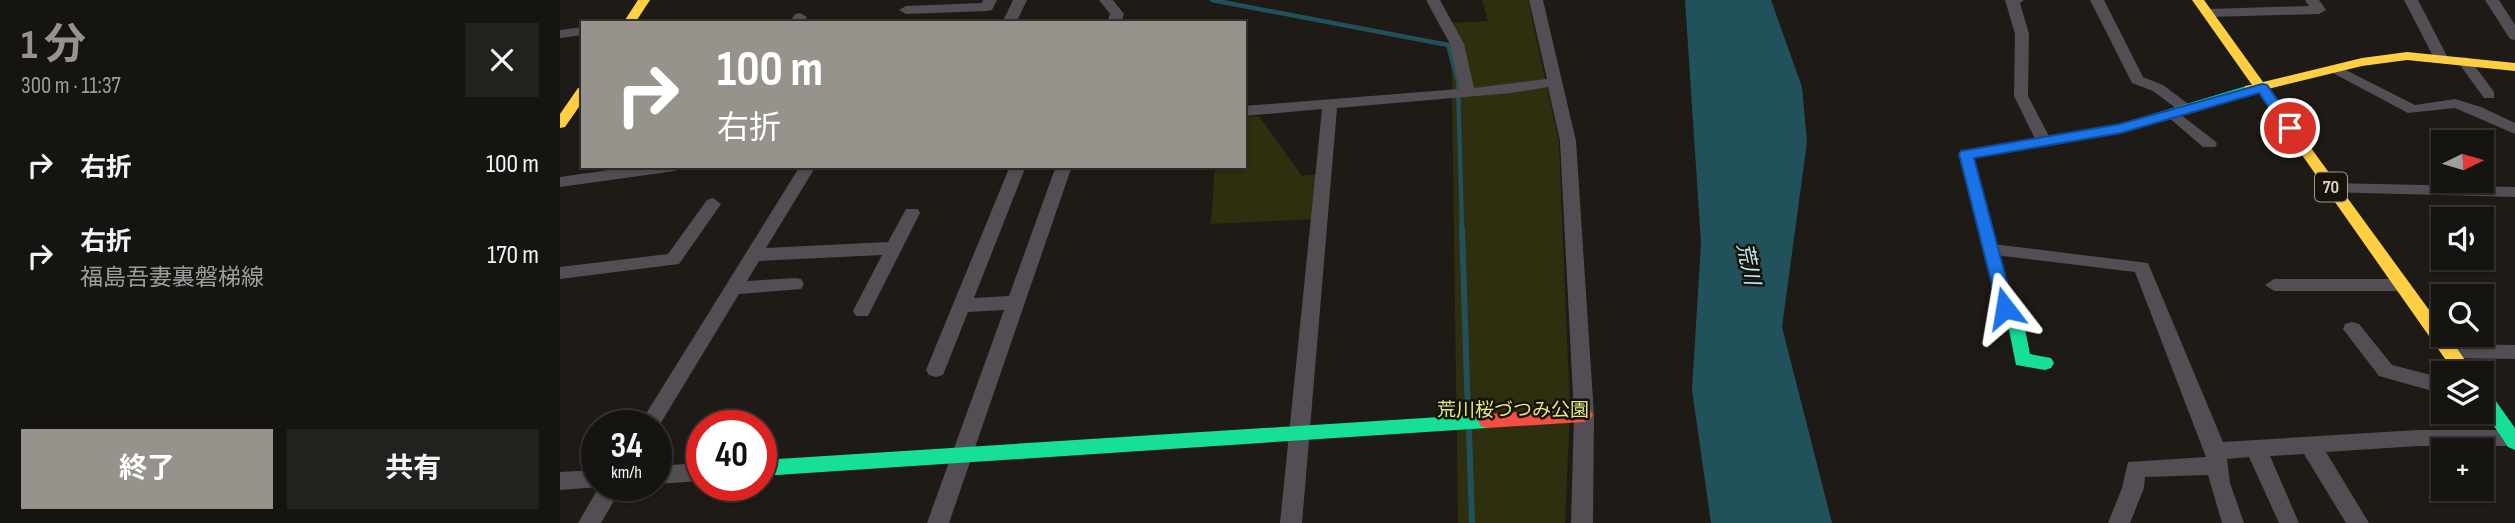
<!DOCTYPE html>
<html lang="ja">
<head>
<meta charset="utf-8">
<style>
	:root { --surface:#161410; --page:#23211e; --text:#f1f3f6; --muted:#9e9e9f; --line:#353330; --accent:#96928c }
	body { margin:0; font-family:"Sofia Sans Condensed","Noto Sans JP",sans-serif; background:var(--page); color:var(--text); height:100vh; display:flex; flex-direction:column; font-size:26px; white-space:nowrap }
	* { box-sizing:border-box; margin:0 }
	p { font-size:23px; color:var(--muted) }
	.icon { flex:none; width:38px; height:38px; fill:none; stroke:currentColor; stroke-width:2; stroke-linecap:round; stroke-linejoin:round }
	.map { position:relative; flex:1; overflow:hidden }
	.details { display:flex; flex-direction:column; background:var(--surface); width:560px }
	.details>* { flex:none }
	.guide { position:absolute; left:21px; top:21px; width:665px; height:147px; border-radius:0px; box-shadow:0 2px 5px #0004,0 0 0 2px var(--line); background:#96928c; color:#fff; overflow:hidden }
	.needle { width:46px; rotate:85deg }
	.buttons { position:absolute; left:1871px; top:130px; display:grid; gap:14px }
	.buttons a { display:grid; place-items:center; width:63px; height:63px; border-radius:0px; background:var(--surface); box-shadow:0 2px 5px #0004,0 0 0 2px var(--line); font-size:35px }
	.speed { position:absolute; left:21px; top:410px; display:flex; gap:14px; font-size:35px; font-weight:700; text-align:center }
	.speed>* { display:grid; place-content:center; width:91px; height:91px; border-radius:50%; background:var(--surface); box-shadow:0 2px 5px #0004,0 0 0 2px var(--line); line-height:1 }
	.speed small { font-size:18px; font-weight:400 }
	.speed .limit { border:10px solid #d22; background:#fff; color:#111 }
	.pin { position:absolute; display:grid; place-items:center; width:60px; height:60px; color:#fff; margin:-30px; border:4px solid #fff; border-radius:50%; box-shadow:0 2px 7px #0007 }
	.me { position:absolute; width:77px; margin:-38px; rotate:346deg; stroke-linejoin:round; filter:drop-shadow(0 0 5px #0008) }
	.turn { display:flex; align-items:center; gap:24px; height:147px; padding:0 21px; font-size:32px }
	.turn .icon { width:91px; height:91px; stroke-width:2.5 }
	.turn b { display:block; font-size:49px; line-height:60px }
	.round { display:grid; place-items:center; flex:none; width:74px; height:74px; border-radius:0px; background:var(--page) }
	.headline { display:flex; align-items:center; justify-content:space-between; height:119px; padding:0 21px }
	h1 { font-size:42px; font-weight:700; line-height:52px; color:var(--accent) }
	.primary-button { display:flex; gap:14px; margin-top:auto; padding:14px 21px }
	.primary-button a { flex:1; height:80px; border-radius:0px; background:var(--accent); color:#fff; font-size:28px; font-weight:700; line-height:80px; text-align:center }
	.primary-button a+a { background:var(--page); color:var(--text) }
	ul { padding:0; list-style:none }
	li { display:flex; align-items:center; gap:21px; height:91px; padding:0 21px }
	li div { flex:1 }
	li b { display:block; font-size:26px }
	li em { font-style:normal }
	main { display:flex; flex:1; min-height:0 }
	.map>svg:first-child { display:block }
	.green { fill:#2d2f0e }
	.water { fill:#21515a }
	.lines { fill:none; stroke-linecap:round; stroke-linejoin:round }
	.stream-far1 { stroke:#21515a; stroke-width:4.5 }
	.stream { stroke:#21515a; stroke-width:6 }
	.street { fill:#534e54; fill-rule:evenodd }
	.fast { fill:#16e098; fill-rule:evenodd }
	.slow { fill:#ffcf43; fill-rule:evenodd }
	.jam { fill:#f24e42; fill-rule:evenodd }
	.route { fill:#1a73e8; stroke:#114b97; stroke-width:2 }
	.labels { text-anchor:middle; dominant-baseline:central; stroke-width:5; stroke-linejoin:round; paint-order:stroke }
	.shield { fill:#18120a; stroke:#9d9892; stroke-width:2 }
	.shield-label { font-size:18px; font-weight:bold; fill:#d6d2cc }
	.park-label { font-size:19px; fill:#dfec86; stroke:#18120a }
	.water-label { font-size:21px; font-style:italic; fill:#bdecf7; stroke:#18120a }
</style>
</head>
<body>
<main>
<section class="details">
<div class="headline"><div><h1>1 分</h1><p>300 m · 11:37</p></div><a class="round"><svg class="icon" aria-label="close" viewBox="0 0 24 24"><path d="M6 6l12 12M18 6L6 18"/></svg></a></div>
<ul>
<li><svg class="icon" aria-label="right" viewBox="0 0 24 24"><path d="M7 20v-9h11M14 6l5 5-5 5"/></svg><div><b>右折</b></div><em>100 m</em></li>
<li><svg class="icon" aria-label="right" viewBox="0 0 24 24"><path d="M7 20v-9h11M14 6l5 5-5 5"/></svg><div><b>右折</b><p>福島吾妻裏磐梯線</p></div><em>170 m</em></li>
</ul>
<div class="primary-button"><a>終了</a><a>共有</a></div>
</section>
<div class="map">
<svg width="1955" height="523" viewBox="0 0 1955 523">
	<rect width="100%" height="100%" fill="#1e1a16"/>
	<!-- green -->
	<path class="green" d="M922,0H968L999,142L1010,410L1005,523H898L891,23L928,21Z
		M699,116L742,176L759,174L755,219L650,224C655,206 651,177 657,166H684V117Z"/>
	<!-- water -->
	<path class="water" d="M1125,0H1211L1242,87L1247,142L1222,327L1272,523H1151L1132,390L1141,243Z"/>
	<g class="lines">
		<!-- stream-far1 -->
		<path class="stream-far1" d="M652,0L888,45L898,82L902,230"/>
		<!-- stream -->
		<path class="stream" d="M902,228L908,415
			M909,429L912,523"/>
		<!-- street -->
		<path class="street" d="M423,0H437L432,10L427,11L346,14L339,10L346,6L422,3Z
			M453,0H467L456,23H442Z
			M539,0H553L564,14L561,23H547L550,14Z
			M866,0H880L904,44L914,88L987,79L969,0H983L1016,141L1034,415L1033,523H1011L1014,415L1000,141L988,87L951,93L777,108L742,523H720L762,109L684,116V106L899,89L890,44Z
			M1445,0H1464L1460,3L1469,34L1468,96L1492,142L1490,145H1478L1454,96L1455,34Z
			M1530,0H1544L1583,77L1603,85L1631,106L1634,109L1631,112H1621L1593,91L1572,83Z
			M1745,0H1759L1766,10L1759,14L1648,17L1641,13L1648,9L1749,6Z
			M1844,0H1858L1888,58L1886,61L1881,62L1874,58Z
			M1925,0H1939L1955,25V40L1950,39Z
			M240,13L247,17L243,23H229L235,14Z
			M23,27V35L0,38V30Z
			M1904,57L1909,58L1934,92V98H1924L1897,61Z
			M1776,65L1855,105L1895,99L1921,107L1955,123V134L1895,108L1848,113L1771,72L1769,69Z
			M1612,108L1655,141L1657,144L1655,147H1643L1607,116L1604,113L1607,110Z
			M76,166H123L115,171L0,187V177Z
			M240,166H256L206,248L328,242L346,209H358L360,213L308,316H296L293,311L322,255L199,261L187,281L235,278L241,279L244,284L241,289L179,294L96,431V425H79Z
			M450,166H466L414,298L449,296L496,166H512L389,523H367L444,310L408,312L383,375L376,377L369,375L366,370Z
			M1771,183L1955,187V197L1765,192L1763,188L1765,184Z
			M153,198L161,204L119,264L0,279V267L108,254L147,200Z
			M1432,244L1588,263L1663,442L1858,430H1953L1955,446H1858L1766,452L1809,523H1786L1744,454L1710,456L1739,523H1719L1689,457L1667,459L1670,483L1684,523H1662L1648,475L1585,477L1584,488L1570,523H1548L1562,488L1568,462L1646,457L1575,272L1426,254L1423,250Z
			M1714,279H1843L1852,285L1843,291H1714L1705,285Z
			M1792,322L1799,324L1832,365L1883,378V394L1819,376L1783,329L1785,324Z
			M1890,344L1955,345V359L1890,358L1883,356L1881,351L1883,346Z
			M142,463V481L96,484V466Z
			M37,470V485H63L41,523H18L39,487L0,490V472Z"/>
		<!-- fast -->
		<path class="fast" d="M1690,85L1695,86V92L1561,132L1414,157L1453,307L1464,324L1470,354L1491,358L1494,363L1491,368L1485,370L1456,365L1448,325L1437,308L1399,154L1401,151L1559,124Z
			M1922,388L1928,390L1955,428V450L1948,447L1922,408Z
			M927,414L933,416L936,421L933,426L927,428L201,476V460Z"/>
		<!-- slow -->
		<path class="slow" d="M78,0H90L75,23H63Z
			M1632,0H1644L1703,82L1802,58L1847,52L1955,63V71L1847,60L1802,66L1708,89L1883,329V334H1887L1914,373H1895L1697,91L1685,92V86L1692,85Z
			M23,87V101L5,127L0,128V114L18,88Z"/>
		<!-- jam -->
		<path class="jam" d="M1024,408L1030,410L1033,415L1030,420L1024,422L927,428L921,426L918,421L921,416L927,414Z"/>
	</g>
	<!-- route -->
	<path class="route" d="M1702,84L1707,85L1735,125V131H1725L1699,93L1561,133L1414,158L1454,308L1451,312H1439L1399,154L1401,151L1560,124Z"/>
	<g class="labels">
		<!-- shield labels -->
		<rect class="shield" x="1755" y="172.5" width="32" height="29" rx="5"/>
		<g class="shield-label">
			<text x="1771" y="187">70</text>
		</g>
		<!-- park labels -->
		<g class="park-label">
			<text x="953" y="410">荒川桜づつみ公園</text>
		</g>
		<!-- water labels -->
		<g class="water-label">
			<text transform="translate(1188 264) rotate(78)">荒川</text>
		</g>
	</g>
</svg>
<div class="buttons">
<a><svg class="needle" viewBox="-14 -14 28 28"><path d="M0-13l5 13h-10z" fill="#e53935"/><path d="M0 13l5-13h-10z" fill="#9e9e9f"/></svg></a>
<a><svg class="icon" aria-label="sound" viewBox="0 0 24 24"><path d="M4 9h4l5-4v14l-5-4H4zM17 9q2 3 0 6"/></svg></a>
<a><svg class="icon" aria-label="search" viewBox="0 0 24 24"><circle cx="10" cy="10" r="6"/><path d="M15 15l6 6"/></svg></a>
<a><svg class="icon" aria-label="layers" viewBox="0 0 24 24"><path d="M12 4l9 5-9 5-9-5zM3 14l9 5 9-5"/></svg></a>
<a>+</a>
</div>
<div class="speed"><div>34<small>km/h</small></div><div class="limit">40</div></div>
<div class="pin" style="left:1730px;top:128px;background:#d93025"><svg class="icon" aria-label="arrive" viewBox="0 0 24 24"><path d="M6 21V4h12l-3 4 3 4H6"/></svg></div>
<svg class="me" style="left:1445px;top:308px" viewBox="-20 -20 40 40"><path d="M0-17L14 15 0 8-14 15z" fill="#1a73e8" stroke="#fff" stroke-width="4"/></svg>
<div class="guide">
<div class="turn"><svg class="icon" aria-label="right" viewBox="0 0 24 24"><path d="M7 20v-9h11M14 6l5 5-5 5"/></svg><div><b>100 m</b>右折</div></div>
</div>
</div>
</main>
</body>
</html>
